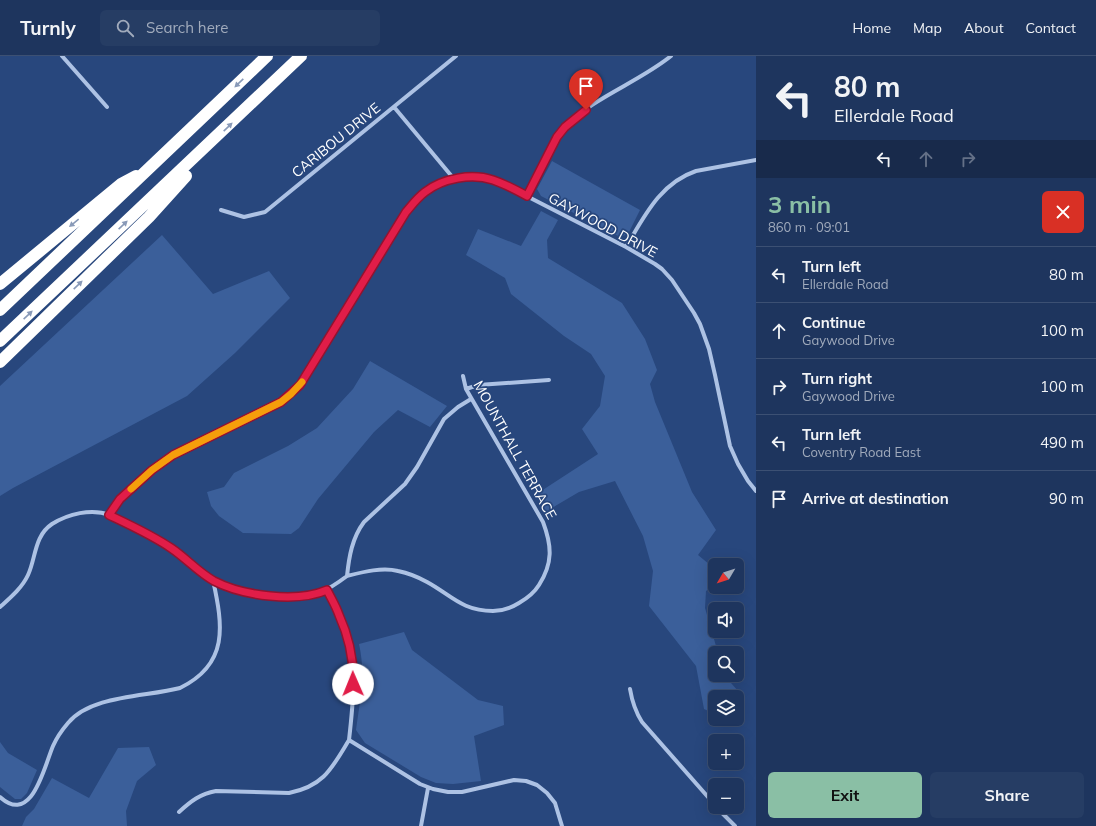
<!DOCTYPE html>
<html lang="en">
<head>
<meta charset="utf-8">
<style>
	:root { --surface:#1e355e; --page:#263d64; --text:#f1f3f6; --muted:#a1abbc; --line:#3c5073; --accent:#8abfa5 }
	body { margin:0; font-family:Mulish,sans-serif; background:var(--page); color:var(--text); height:100vh; display:flex; flex-direction:column; font-size:15px; white-space:nowrap }
	* { box-sizing:border-box; margin:0 }
	p { font-size:13px; color:var(--muted) }
	.icon { flex:none; width:22px; height:22px; fill:none; stroke:currentColor; stroke-width:2; stroke-linecap:round; stroke-linejoin:round }
	.map { position:relative; flex:1; overflow:hidden }
	.side { display:flex; flex-direction:column; background:var(--surface); width:340px }
	.side>* { flex:none }
	.top-card { background:#1e355e; color:var(--text); overflow:hidden }
	.needle { width:26px; rotate:231deg }
	.buttons { position:absolute; left:708px; top:502px; display:grid; gap:8px }
	.buttons a { display:grid; place-items:center; width:36px; height:36px; border-radius:6px; background:var(--surface); box-shadow:0 4px 16px #0002,0 0 0 1px var(--line); font-size:20px }
	.pin { position:absolute; display:grid; place-items:center; width:34px; height:34px; color:#fff; margin:-41px -17px; border-radius:50% 50% 50% 0; rotate:-45deg; box-shadow:0 0 4px #0007 }
	.pin .icon { rotate:45deg }
	.me { position:absolute; width:44px; margin:-22px; rotate:359deg; stroke-linejoin:round; filter:drop-shadow(0 0 3px #0008) }
	.turn { display:flex; align-items:center; gap:14px; height:84px; padding:0 12px; font-size:18px }
	.turn .icon { width:52px; height:52px; stroke-width:2.5 }
	.turn b { display:block; font-size:28px; line-height:34px }
	.lanes { display:flex; align-items:center; height:38px; padding:0 12px; background:#0003; justify-content:center; gap:20px; direction:ltr }
	.lanes .off { opacity:.35 }
	.round { display:grid; place-items:center; flex:none; width:42px; height:42px; border-radius:6px; background:var(--page) }
	.overview { display:flex; align-items:center; justify-content:space-between; height:68px; padding:0 12px }
	h1 { font-size:24px; font-weight:700; line-height:30px; color:var(--accent) }
	.cta { display:flex; gap:8px; margin-top:auto; padding:8px 12px }
	.cta a { flex:1; height:46px; border-radius:6px; background:var(--accent); color:#111; font-size:16px; font-weight:700; line-height:46px; text-align:center }
	.cta a+a { background:var(--page); color:var(--text) }
	ul { padding:0; list-style:none }
	li { display:flex; align-items:center; gap:12px; height:56px; padding:0 12px; border-top:1px solid var(--line) }
	li div { flex:1 }
	li b { display:block; font-size:15px }
	li em { font-style:normal }
	header { display:flex; align-items:center; gap:24px; box-sizing:border-box; height:56px; padding:0 20px; background:var(--surface); border-bottom:1px solid var(--line) }
	header strong { font-size:19px }
	nav { display:flex; gap:22px; margin-inline-start:auto; font-size:14px }
	.search { width:280px; height:36px; background:var(--page); display:flex; align-items:center; gap:10px; box-sizing:border-box; padding:0 14px; border-radius:6px; color:var(--muted); font-size:15px }
	main { display:flex; flex:1; min-height:0 }
	.map>svg:first-child { display:block }
	.green { fill:#3b5f9a }
	.lines { fill:none; stroke-linecap:round; stroke-linejoin:round }
	.minor { stroke:#adc2e4; stroke-width:4 }
	.motorway { stroke:#fff; stroke-width:12 }
	.oneway { fill:#899ab8 }
	.route-casing { stroke:#92132f; stroke-width:10 }
	.route { stroke:#e11d48; stroke-width:7 }
	.slow { stroke:#f59e0b; stroke-width:7 }
	.labels { text-anchor:middle; dominant-baseline:central; stroke-width:3.5; stroke-linejoin:round; paint-order:stroke }
	.street-label { font-size:14px; fill:#fff; stroke:#28477d }
</style>
</head>
<body>
<header>
<strong>Turnly</strong>
<div class="search"><svg class="icon" aria-label="search" viewBox="0 0 24 24"><circle cx="10" cy="10" r="6"/><path d="M15 15l6 6"/></svg>Search here</div>
<nav><a>Home</a><a>Map</a><a>About</a><a>Contact</a></nav>
</header>
<main>
<div class="map">
<svg width="756" height="770" viewBox="0 0 756 770">
	<rect width="100%" height="100%" fill="#28477d"/>
	<!-- green -->
	<path class="green" d="M552,105L640,154L628,178L620,181L541,140L537,133Z
		M541,155L558,164L547,184L548,202L622,247L645,283L657,314L650,328L655,346L692,436L716,474L698,499L715,513V528L706,535L705,552L718,597H715V619H724L745,643L737,651V641H715V658L704,653L696,610L649,550L653,515L643,480L615,425L579,436L545,456L535,439L598,398L582,373L600,350L605,320L591,298L564,280L511,238L505,222L466,199L478,173L521,190Z
		M162,179L213,238L269,215L290,242L235,297L187,340L13,432L0,440V330Z
		M370,305L447,350L430,371L398,354L374,376L318,443L299,472L291,478L243,477L219,460L211,450L207,436L224,431L234,417L288,390L317,372L353,333Z
		M404,576L412,594L478,644L503,650L504,669L474,680L481,725L453,728L436,727L421,721L365,687L356,674C360,644 366,619 359,588Z
		M0,686L8,697L37,714L27,737L21,743H15L0,731Z
		M149,691L156,709L137,725L126,755L127,770H22L26,761L34,753L52,722L89,742L118,692Z"/>
	<g class="lines">
		<!-- minor -->
		<path class="minor" d="M62,0L107,51
			M394,51L454,123
			M527,140C537,120 551,85 566,70C594,41 639,26 671,0
			M221,154L244,161L265,156L456,0
			M626,191C644,161 660,127 696,115L756,104
			M466,333L478,329L549,324
			M109,459L120,443L127,436L152,414L173,399L281,347C291,338 300,330 308,319L406,157C432,123 466,112 505,129L626,191L655,208L662,213L672,224L694,257L700,268L709,293L715,319L730,390L738,408L748,425L756,435
			M347,520C363,516 382,511 398,515C408,517 418,521 427,526C451,539 462,555 493,555C502,555 511,552 519,547C526,543 534,537 539,529C553,507 552,490 543,466L466,333L463,320
			M327,534C334,549 342,563 347,579C357,613 353,649 349,684L420,728L433,733L448,736H462L514,724L526,725L537,729L547,737L555,747L562,770
			M0,551C10,542 22,532 28,519C36,502 34,480 52,468C68,458 91,452 110,459C120,463 130,469 139,474C150,480 161,485 171,492C186,502 199,517 215,525C240,538 294,546 321,536C331,532 339,526 347,520C349,501 352,482 364,466L405,428L417,411L444,363L458,351L471,343
			M630,633C632,645 635,655 642,666L715,749
			M0,741C32,770 44,711 53,690C57,681 62,674 68,667C91,639 146,641 180,632C229,608 223,570 213,524
			M716,751L735,770
			M179,756C191,745 200,738 216,735L289,737C324,730 332,712 349,684
			M421,770L428,732"/>
		<!-- motorway -->
		<path class="motorway" d="M0,228L121,128L136,120
			M0,254L267,0
			M0,285L301,0
			M0,306L149,161L186,120"/>
	</g>
	<!-- one-way arrows -->
	<defs><path id="oneway-solid" d="M-6-.8H1V-3.2L6.5 0L1 3.2V.8H-6Z"/></defs>
	<g class="oneway">
		<use href="#oneway-solid" transform="translate(239 27) rotate(136)"/>
		<use href="#oneway-solid" transform="translate(228 71) rotate(-44)"/>
		<use href="#oneway-solid" transform="translate(74 167) rotate(141)"/>
		<use href="#oneway-solid" transform="translate(123 169) rotate(-43)"/>
		<use href="#oneway-solid" transform="translate(78 229) rotate(-44)"/>
		<use href="#oneway-solid" transform="translate(28 259) rotate(-43)"/>
	</g>
	<g class="lines">
		<defs>
			<path id="route" d="M353,628C354,604 349,581 339,559C336,550 331,542 327,534C297,547 243,540 214,525C198,516 186,502 171,492C152,479 130,469 109,459L120,443L152,414L173,399L281,346L300,329L406,156C412,149 417,142 425,136C443,122 472,117 493,124C505,128 516,134 527,140L557,81L565,71L586,54"/>
		</defs>
		<!-- route casing -->
		<use href="#route" class="route-casing"/>
		<!-- route -->
		<use href="#route" class="route"/>
		<!-- slow -->
		<path class="slow" d="M131,433L152,414L173,399L281,346L291,338L302,326"/>
	</g>
	<g class="labels">
		<!-- street labels -->
		<g class="street-label">
			<text transform="translate(336 84) rotate(-39)">CARIBOU DRIVE</text>
			<text transform="translate(603 169) rotate(28)">GAYWOOD DRIVE</text>
			<text transform="translate(515 394) rotate(61)">MOUNTHALL TERRACE</text>
		</g>
	</g>
</svg>
<div class="buttons">
<a><svg class="needle" viewBox="-14 -14 28 28"><path d="M0-13l5 13h-10z" fill="#e53935"/><path d="M0 13l5-13h-10z" fill="#a1abbc"/></svg></a>
<a><svg class="icon" aria-label="sound" viewBox="0 0 24 24"><path d="M4 9h4l5-4v14l-5-4H4zM17 9q2 3 0 6"/></svg></a>
<a><svg class="icon" aria-label="search" viewBox="0 0 24 24"><circle cx="10" cy="10" r="6"/><path d="M15 15l6 6"/></svg></a>
<a><svg class="icon" aria-label="layers" viewBox="0 0 24 24"><path d="M12 4l9 5-9 5-9-5zM3 14l9 5 9-5"/></svg></a>
<a>+</a>
<a>−</a>
</div>
<div class="pin" style="left:586px;top:54px;background:#d93025"><svg class="icon" aria-label="arrive" viewBox="0 0 24 24"><path d="M6 21V4h12l-3 4 3 4H6"/></svg></div>
<svg class="me" style="left:353px;top:628px" viewBox="-20 -20 40 40"><circle r="19" fill="#fff"/><path d="M0-13L10 11 0 6-10 11z" fill="#e11d48"/></svg>
</div>
<section class="side">
<div class="top-card">
<div class="turn"><svg class="icon" aria-label="left" viewBox="0 0 24 24"><path d="M17 20v-9H6M10 6l-5 5 5 5"/></svg><div><b>80 m</b>Ellerdale Road</div></div>
<div class="lanes"><svg class="icon" aria-label="left" viewBox="0 0 24 24"><path d="M17 20v-9H6M10 6l-5 5 5 5"/></svg><svg class="icon off" aria-label="ahead" viewBox="0 0 24 24"><path d="M12 20V5M6 11l6-6 6 6"/></svg><svg class="icon off" aria-label="right" viewBox="0 0 24 24"><path d="M7 20v-9h11M14 6l5 5-5 5"/></svg></div>
</div>
<div class="overview"><div><h1>3 min</h1><p>860 m · 09:01</p></div><a class="round" style="background:#d93025;color:#fff"><svg class="icon" aria-label="close" viewBox="0 0 24 24"><path d="M6 6l12 12M18 6L6 18"/></svg></a></div>
<ul>
<li><svg class="icon" aria-label="left" viewBox="0 0 24 24"><path d="M17 20v-9H6M10 6l-5 5 5 5"/></svg><div><b>Turn left</b><p>Ellerdale Road</p></div><em>80 m</em></li>
<li><svg class="icon" aria-label="ahead" viewBox="0 0 24 24"><path d="M12 20V5M6 11l6-6 6 6"/></svg><div><b>Continue</b><p>Gaywood Drive</p></div><em>100 m</em></li>
<li><svg class="icon" aria-label="right" viewBox="0 0 24 24"><path d="M7 20v-9h11M14 6l5 5-5 5"/></svg><div><b>Turn right</b><p>Gaywood Drive</p></div><em>100 m</em></li>
<li><svg class="icon" aria-label="left" viewBox="0 0 24 24"><path d="M17 20v-9H6M10 6l-5 5 5 5"/></svg><div><b>Turn left</b><p>Coventry Road East</p></div><em>490 m</em></li>
<li><svg class="icon" aria-label="arrive" viewBox="0 0 24 24"><path d="M6 21V4h12l-3 4 3 4H6"/></svg><div><b>Arrive at destination</b></div><em>90 m</em></li>
</ul>
<div class="cta"><a>Exit</a><a>Share</a></div>
</section>
</main>
</body>
</html>
